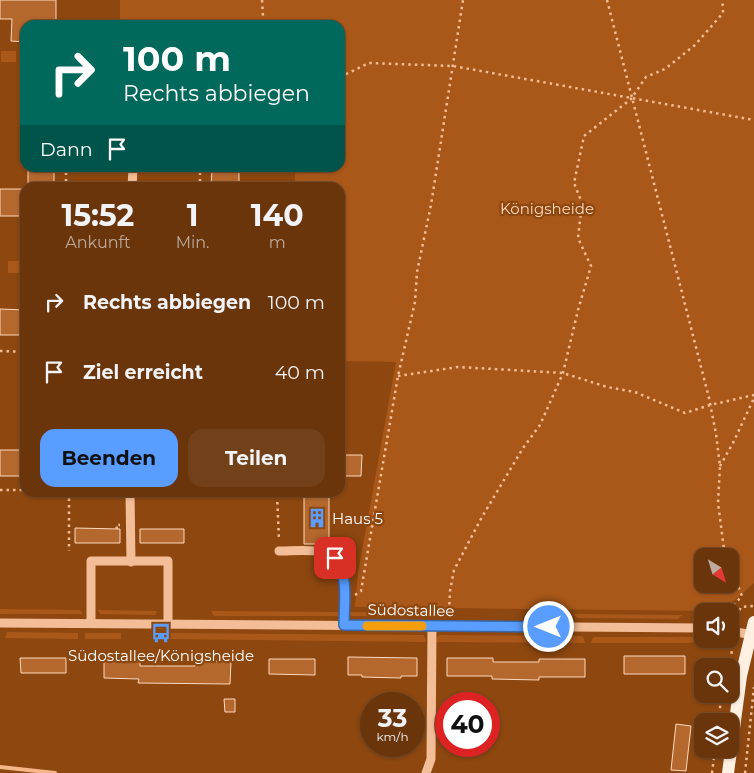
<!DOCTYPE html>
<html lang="de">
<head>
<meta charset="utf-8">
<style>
	:root { --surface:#6a350b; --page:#724019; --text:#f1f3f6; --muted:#beab9d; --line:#7d502c; --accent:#589dff }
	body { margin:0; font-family:Montserrat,sans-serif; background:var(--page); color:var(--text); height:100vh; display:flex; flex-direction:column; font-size:19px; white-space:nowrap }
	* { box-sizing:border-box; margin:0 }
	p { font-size:16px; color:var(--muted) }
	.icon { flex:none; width:28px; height:28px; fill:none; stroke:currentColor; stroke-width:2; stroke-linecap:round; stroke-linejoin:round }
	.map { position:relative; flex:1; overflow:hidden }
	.side { position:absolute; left:20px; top:182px; width:325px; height:315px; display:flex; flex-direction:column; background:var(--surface); border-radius:15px; box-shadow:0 1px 4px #0004,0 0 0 1px var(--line) }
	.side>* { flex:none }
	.guide { position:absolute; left:20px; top:20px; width:325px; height:152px; border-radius:15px; box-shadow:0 1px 4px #0004,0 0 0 1px var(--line); background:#00695c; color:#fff; overflow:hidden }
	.needle { width:32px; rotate:142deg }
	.fabs { position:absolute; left:694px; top:548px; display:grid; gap:10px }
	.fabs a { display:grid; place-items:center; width:45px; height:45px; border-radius:10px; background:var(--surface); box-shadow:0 1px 4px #0004,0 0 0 1px var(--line); font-size:25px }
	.speed { position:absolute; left:360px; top:692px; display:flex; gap:10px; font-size:25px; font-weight:700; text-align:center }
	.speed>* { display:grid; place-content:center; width:65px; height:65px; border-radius:50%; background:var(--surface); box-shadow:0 1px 4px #0004,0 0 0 1px var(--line); line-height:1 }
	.speed small { font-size:12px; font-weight:400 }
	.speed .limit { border:8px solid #d22; background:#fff; color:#111 }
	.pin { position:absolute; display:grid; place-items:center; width:42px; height:42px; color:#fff; margin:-21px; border-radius:10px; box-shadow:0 2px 8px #0006 }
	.me { position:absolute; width:55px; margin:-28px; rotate:270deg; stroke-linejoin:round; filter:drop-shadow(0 0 4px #0008) }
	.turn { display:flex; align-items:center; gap:18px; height:105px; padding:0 20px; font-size:22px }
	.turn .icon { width:65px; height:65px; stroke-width:2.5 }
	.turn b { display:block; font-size:35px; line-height:42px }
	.then { display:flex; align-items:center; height:48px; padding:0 20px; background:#0003; gap:10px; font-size:19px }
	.eta { display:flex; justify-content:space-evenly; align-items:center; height:85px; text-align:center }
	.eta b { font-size:30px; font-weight:700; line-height:35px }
	.action { display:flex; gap:10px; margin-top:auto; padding:10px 20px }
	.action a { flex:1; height:58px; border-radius:15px; background:var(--accent); color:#111; font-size:20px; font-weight:700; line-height:58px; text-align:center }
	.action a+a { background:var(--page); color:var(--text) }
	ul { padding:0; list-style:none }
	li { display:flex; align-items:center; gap:15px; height:70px; padding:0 20px }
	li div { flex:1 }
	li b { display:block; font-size:19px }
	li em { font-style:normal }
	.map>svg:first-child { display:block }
	.green { fill:#aa5819; fill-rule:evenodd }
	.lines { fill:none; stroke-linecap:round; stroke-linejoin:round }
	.stream { stroke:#f7b688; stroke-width:4 }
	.building { fill:#b4682e; stroke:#fed9be }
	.path { stroke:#f3be97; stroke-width:2.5; stroke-dasharray:2.5 4; stroke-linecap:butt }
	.minor { stroke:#f3be97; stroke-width:9 }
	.major { stroke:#fff0e2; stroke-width:12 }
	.route-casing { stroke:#3966a6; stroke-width:12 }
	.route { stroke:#589dff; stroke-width:9 }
	.slow { stroke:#f59e0b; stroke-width:9 }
	.labels { text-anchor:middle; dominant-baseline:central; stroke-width:4.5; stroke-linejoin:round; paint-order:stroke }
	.park-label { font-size:15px; fill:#fed9be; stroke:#8d470f }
	.poi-label { font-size:15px; fill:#fff; stroke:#8d470f; text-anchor:start }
	.street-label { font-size:15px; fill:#fff; stroke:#8d470f }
</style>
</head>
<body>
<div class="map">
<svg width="754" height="773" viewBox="0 0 754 773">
	<rect width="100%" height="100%" fill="#8d470f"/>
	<!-- green -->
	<path class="green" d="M120,0H754V583L729,605L714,611L355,607L358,573L396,362L340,361V188L295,187V168H340V25L120,24ZM702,556H730V584H702Z
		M1,51H16V62H1Z
		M8,261H25V273H8Z
		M0,609L80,610L83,614H0Z
		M98,610L157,611L155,615L100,614Z
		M211,611L340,612L338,616H214Z
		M348,612L445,613L446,617L351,616Z
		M573,614L682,615L678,619L577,618Z
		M7,632L78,633V639L5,638Z
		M85,633H121V639H85Z
		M167,633L424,635L426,642L166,639Z
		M440,635L583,636L585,643L436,642L437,637Z
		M594,637H699V641L689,643H591L592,639Z"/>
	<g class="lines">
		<!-- stream -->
		<path class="stream" d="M0,767L55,773"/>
	</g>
	<!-- building -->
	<path class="building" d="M0,0H56V20H40V25H25V42L11,41L12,19H0Z
		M28,168H54V188H28Z
		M212,168H239V188H211Z
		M0,189H25V216H0Z
		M0,309L25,310V335H0Z
		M0,450H25V476H0Z
		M340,455H362L361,476H340Z
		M304,492H329V544H304Z
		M75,528L120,529V543H75Z
		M140,529H184V543H140Z
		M624,656H685V674H624Z
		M348,657L417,658V676H401V678L362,677V675H348Z
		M20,658H66V673H21Z
		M447,658H493V662H539V659H585V677H539V680L492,679V676H447Z
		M269,659H315V675L269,674Z
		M104,660L140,661V666H195V661H231L230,684L138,683L139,679L104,678Z
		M224,699H235V712H225Z
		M676,724L691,726L686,771L671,770Z"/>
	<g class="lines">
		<!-- path -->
		<path class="path" d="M262,0L263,17L262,25
			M607,0L709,398L716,434L720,466L718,503L724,549L727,556
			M40,23L62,25
			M340,77L369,63L453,66L754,120
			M54,171H66
			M66,188V168
			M200,188V168
			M0,351L25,352
			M398,376L458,367L563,373L607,387L635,392L685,413L710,405L754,395
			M720,466L733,443L754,398
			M0,490H25
			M69,492V551
			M220,492L277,494L279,540
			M117,529L116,525H120
			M355,595L361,591L398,376L415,302L417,272L431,205L463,0
			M729,610L742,596L730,565
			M449,611L450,591L454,570L482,517L523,448L540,425L563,373L578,310L591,266L578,238L582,203L574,183L584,136L631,99L646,77L665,69L695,45L723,13V6L721,0
			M737,623L739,611L741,607L754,606
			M730,660L734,641
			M718,721L722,694
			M712,773L715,749
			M745,773L754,687"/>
		<!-- minor -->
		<path class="minor" d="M132,188L133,168
			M130,492L131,562
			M279,551C291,551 311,549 322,552C352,560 344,602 344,625
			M0,623L702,628
			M91,623V561H168V624
			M730,631L754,635
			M426,773L431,759L432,626"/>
		<!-- major -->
		<path class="major" d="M728,773L741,676L754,622"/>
	</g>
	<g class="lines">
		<defs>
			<path id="route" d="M335,558C349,576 344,604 344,625L549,627"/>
		</defs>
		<!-- route casing -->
		<use href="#route" class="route-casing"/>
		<!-- route -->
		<use href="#route" class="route"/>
		<!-- slow -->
		<path class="slow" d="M367,626H422"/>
	</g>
	<!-- icons -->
	<defs>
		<symbol id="building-bare" viewBox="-9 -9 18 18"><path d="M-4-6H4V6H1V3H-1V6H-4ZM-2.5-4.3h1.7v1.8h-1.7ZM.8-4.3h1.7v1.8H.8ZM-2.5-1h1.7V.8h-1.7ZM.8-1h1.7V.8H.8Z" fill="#589dff" stroke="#8d470f" stroke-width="2.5" paint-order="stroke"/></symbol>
		<symbol id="bus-bare" viewBox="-9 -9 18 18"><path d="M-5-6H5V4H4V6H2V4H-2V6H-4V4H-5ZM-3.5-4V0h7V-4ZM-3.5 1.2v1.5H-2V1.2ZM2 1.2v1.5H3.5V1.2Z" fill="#589dff" stroke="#8d470f" stroke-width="2.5" paint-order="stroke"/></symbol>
	</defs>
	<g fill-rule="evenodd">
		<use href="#building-bare" x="303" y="504" width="28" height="28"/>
		<use href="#bus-bare" x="147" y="619" width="28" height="28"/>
	</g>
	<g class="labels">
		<!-- park labels -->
		<g class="park-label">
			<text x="547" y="208">Königsheide</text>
		</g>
		<!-- poi labels -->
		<g class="poi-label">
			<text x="332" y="518">Haus 5</text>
			<text x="161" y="655" text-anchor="middle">Südostallee/Königsheide</text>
		</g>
		<!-- street labels -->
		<g class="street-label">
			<text transform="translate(411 610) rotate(1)">Südostallee</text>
		</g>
	</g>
</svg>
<div class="fabs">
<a><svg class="needle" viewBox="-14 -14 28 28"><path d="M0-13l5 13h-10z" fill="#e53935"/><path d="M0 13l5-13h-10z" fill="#beab9d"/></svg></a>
<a><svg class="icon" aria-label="sound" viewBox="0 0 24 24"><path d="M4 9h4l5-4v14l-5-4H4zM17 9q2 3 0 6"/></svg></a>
<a><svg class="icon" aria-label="search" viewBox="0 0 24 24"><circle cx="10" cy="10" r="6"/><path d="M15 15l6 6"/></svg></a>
<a><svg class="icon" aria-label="layers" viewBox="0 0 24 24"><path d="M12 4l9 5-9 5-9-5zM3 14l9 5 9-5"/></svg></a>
</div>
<div class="speed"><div>33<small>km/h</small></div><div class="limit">40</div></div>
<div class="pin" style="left:335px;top:558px;background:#d93025"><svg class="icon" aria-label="arrive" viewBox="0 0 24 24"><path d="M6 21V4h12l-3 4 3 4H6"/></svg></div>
<svg class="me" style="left:549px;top:627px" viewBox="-20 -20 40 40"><circle r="17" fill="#589dff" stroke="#fff" stroke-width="3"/><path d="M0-11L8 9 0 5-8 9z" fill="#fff"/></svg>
<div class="guide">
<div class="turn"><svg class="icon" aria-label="right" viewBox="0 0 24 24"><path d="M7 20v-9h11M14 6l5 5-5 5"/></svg><div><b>100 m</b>Rechts abbiegen</div></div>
<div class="then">Dann<svg class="icon" aria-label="arrive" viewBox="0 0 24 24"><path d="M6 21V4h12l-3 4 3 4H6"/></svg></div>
</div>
<section class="side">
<div class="eta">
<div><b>15:52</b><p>Ankunft</p></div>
<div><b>1</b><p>Min.</p></div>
<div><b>140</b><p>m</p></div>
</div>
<ul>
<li><svg class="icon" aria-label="right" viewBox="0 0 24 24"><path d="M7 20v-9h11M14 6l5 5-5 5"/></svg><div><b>Rechts abbiegen</b></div><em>100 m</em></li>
<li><svg class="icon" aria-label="arrive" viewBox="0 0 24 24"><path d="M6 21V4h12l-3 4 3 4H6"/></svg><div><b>Ziel erreicht</b></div><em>40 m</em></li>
</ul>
<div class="action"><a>Beenden</a><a>Teilen</a></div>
</section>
</div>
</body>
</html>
